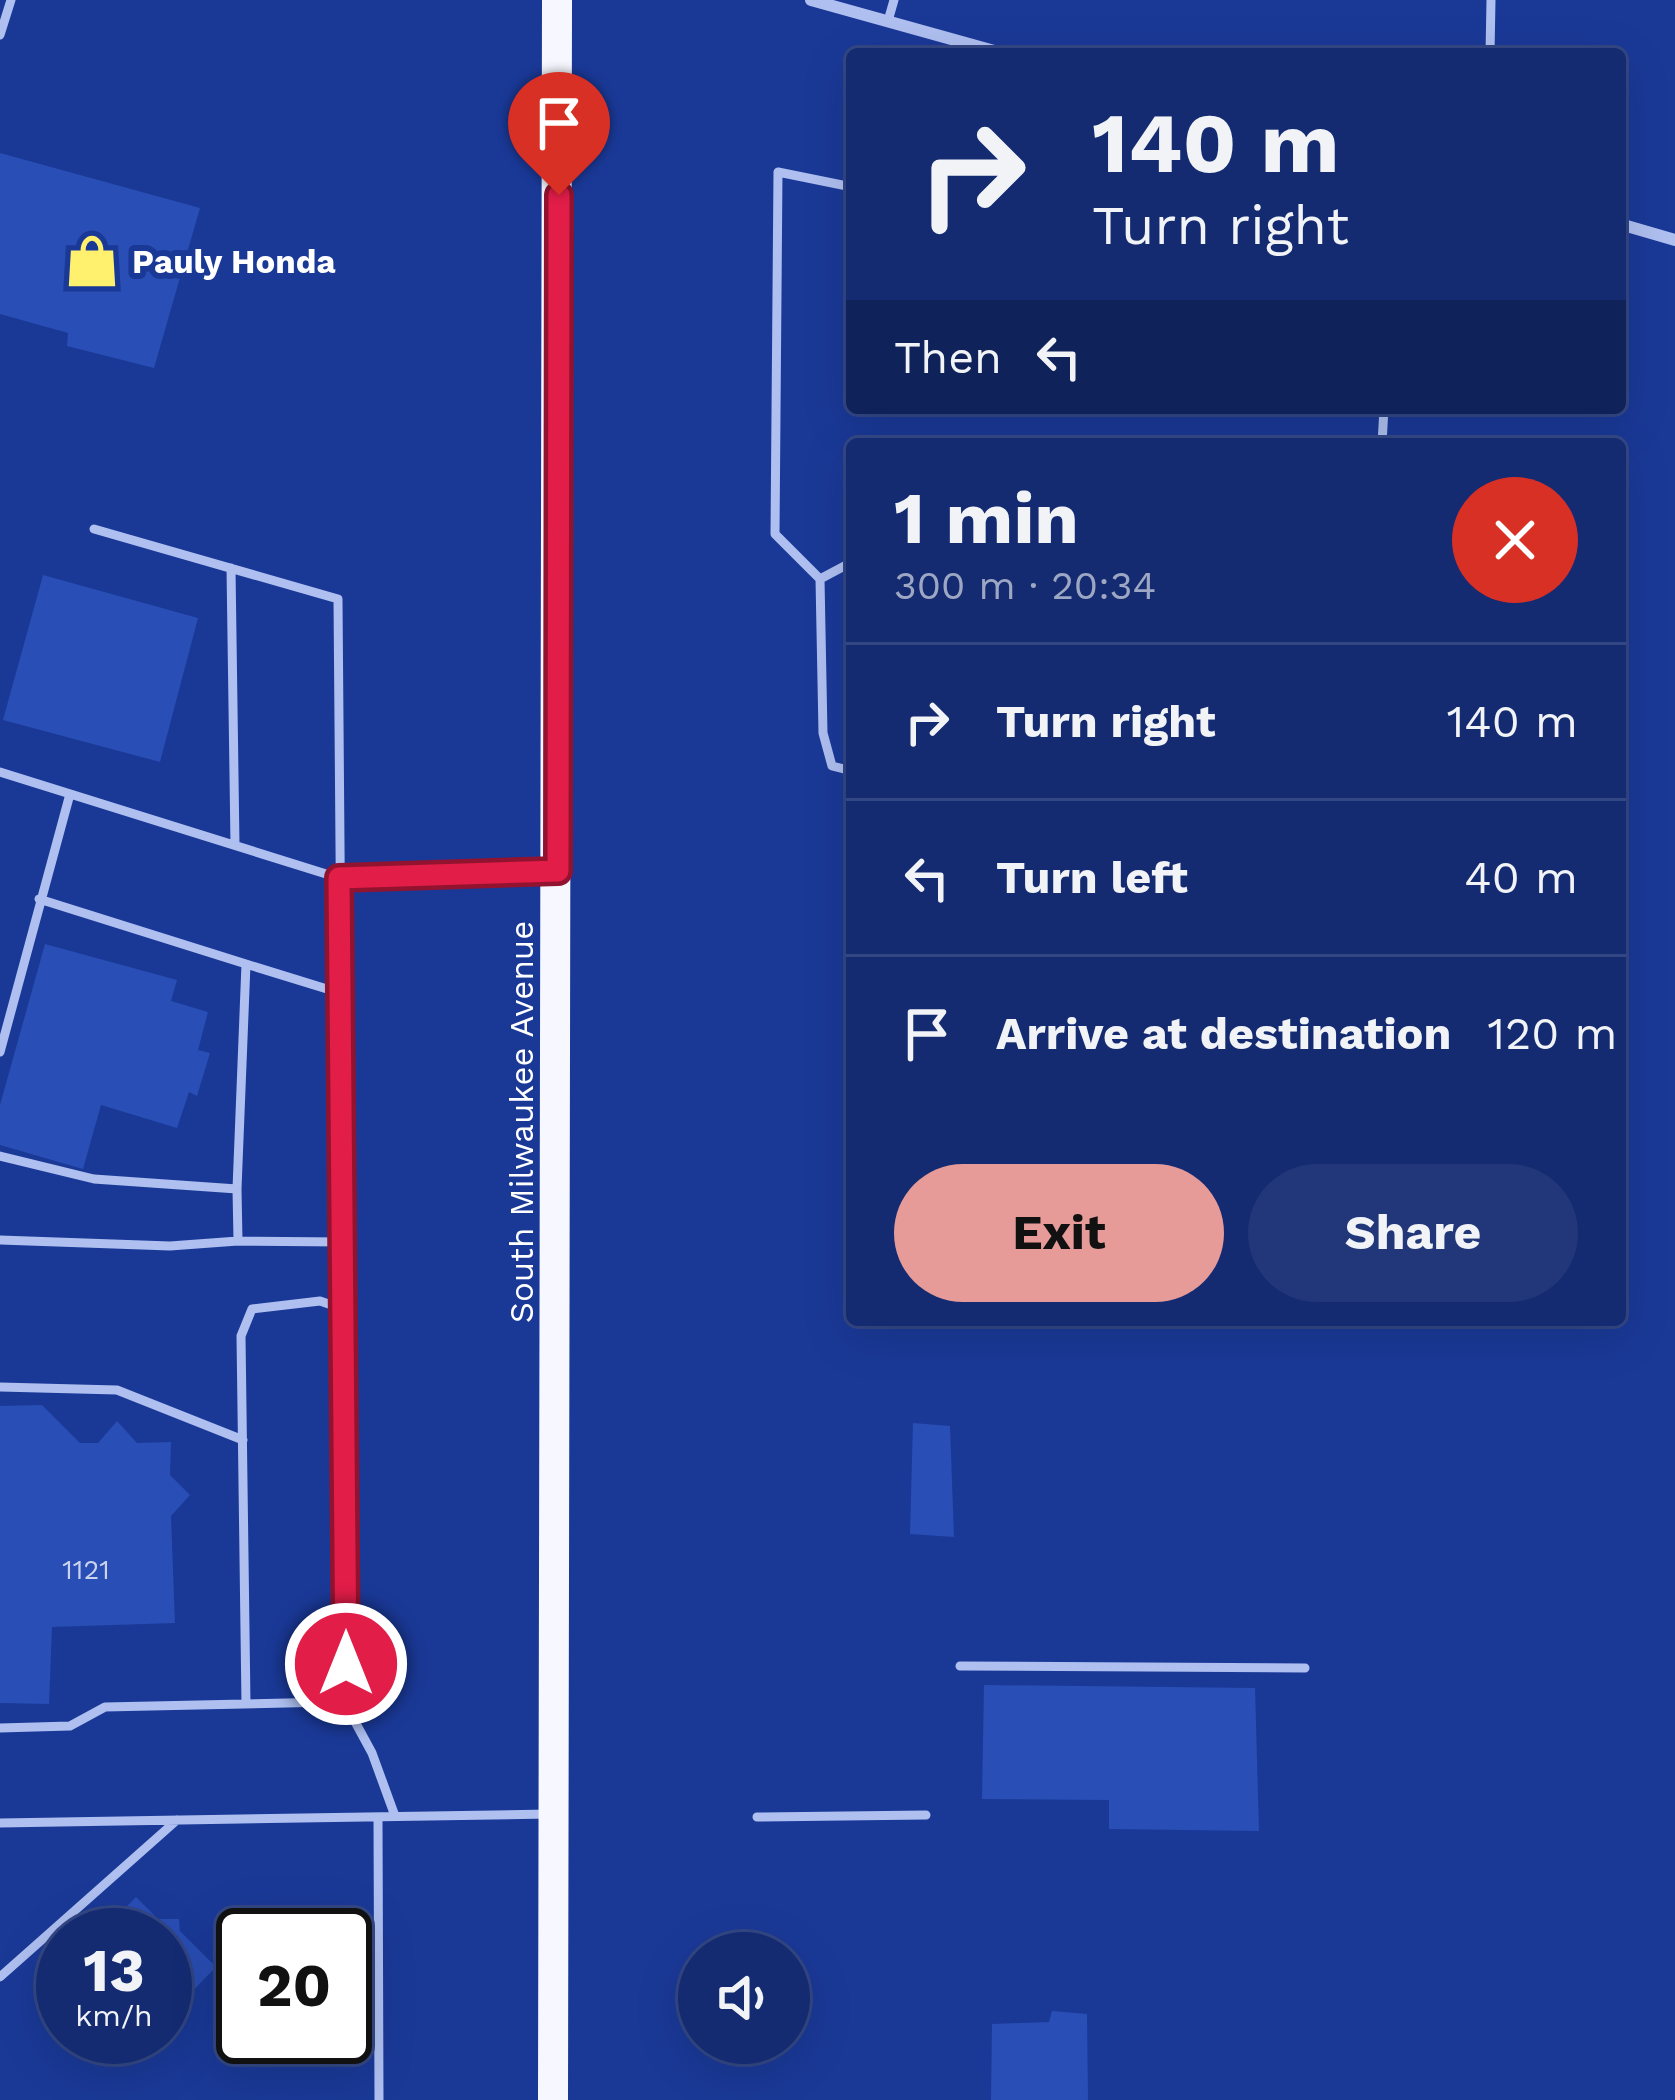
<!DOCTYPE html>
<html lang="en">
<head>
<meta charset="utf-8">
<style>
	:root { --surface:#142b71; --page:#213779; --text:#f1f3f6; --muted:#9da7c3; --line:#334784; --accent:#e69b98 }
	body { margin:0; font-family:"Work Sans",sans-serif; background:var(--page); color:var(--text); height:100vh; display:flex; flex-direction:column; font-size:45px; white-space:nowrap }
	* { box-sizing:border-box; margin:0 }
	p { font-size:39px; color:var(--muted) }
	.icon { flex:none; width:66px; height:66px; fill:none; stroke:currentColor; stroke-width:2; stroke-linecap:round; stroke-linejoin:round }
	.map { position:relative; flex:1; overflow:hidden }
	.panel { position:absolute; left:846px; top:438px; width:780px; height:888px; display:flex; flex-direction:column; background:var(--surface); border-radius:12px; box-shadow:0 12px 48px #0002,0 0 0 3px var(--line) }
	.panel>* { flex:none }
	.banner { position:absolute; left:846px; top:48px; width:780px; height:366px; border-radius:12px; box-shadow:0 12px 48px #0002,0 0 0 3px var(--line); background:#142b71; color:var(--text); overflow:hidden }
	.fabs { position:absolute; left:678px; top:1932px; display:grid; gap:24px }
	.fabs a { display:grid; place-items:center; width:132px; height:132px; border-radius:50%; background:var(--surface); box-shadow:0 12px 48px #0002,0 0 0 3px var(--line); font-size:60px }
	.speed { position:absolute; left:36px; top:1908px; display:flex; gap:24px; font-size:60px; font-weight:700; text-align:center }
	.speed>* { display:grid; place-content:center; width:156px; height:156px; border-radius:50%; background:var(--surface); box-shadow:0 12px 48px #0002,0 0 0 3px var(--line); line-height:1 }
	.speed small { font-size:30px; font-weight:400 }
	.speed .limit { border:6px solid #111; border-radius:18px; background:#fff; color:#111 }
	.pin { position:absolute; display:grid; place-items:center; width:102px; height:102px; color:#fff; margin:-123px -51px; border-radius:50% 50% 50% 0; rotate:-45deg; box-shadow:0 0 12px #0007 }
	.pin .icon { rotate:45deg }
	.me { position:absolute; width:132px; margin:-66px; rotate:0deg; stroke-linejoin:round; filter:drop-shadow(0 0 9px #0008) }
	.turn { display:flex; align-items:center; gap:42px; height:252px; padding:0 48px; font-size:54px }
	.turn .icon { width:156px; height:156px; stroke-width:2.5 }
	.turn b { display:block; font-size:84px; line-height:102px }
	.then { display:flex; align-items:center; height:114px; padding:0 48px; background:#0003; gap:24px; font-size:45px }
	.round { display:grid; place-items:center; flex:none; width:126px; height:126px; border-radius:63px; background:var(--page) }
	.overview { display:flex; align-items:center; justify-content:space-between; height:204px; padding:0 48px }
	h1 { font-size:72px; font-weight:700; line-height:90px }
	.primary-button { display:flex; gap:24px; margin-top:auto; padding:24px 48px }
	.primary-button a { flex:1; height:138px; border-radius:72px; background:var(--accent); color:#111; font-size:48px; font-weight:700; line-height:138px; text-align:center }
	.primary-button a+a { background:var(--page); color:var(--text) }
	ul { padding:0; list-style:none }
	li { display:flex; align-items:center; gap:36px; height:156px; padding:0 48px; border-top:3px solid var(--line) }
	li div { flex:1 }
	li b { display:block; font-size:45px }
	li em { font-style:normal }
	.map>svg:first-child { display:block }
	.building { fill:#294eb5 }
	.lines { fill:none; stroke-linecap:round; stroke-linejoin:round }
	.lane { stroke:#aebff0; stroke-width:9 }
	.street { stroke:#aebff0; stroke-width:12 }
	.primary { stroke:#f7f8ff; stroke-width:30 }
	.route-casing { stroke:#92132f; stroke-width:30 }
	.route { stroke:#e11d48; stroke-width:21 }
	.labels { text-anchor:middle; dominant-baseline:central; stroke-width:12; stroke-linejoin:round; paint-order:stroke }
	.number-label { font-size:27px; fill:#cad3ec }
	.poi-label { font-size:33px; font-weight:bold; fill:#fff; stroke:#1a3997; text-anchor:start }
	.street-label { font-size:33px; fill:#fff; stroke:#1a3997 }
</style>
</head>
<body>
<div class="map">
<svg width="1675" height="2100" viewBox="0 0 1675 2100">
	<rect width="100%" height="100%" fill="#1a3997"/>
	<!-- building -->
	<path class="building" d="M0,153L200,208L154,368L67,346L68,333L0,314Z
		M43,575L198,618L160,762L3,720Z
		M45,944L177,980L171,1001L208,1012L198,1050L210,1053L197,1096L189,1092L177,1128L101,1105L83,1169L0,1145V1105Z
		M42,1405L80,1443H98L117,1421L137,1443L171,1442L170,1475L190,1495L171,1516L175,1623L52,1627L49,1704L0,1703V1406Z
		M913,1423L950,1426L954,1537L910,1534Z
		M984,1685L1255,1688L1259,1831L1109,1829V1800L982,1799Z
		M136,1897L158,1919H179L180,1931L216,1967L165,2019V1935H99Z
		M1052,2011L1087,2014L1088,2100H991L992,2024L1049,2022Z"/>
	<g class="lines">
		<!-- lane -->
		<path class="lane" d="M888,21L894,0
			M0,35L11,0
			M1490,54L1491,0
			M852,187L778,172L775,534L820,579L823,733L832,766L852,771
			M1382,444L1384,408
			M94,529L338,599L347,1707L372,1753L395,1816
			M231,568L235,845
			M820,579L852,562
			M0,772L339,878L552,871
			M39,899L246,964
			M0,1052L70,794
			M0,1156L94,1179L237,1189L246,964L340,993
			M237,1189L238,1241L343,1242
			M0,1240L170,1246L238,1241
			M0,1387L117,1390L243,1440
			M960,1666L1305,1668
			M246,1704L241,1336L252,1309L320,1301L343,1309
			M0,1728L70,1726L105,1707L330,1702L347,1707
			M378,1817L379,2100
			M757,1817L926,1815
			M0,1823L549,1814
			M0,1977L177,1820"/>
		<!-- street -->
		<path class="street" d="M811,0L1005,54
			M1620,224L1675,240"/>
		<!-- primary -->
		<path class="primary" d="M553,2100L557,0"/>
	</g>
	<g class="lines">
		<defs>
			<path id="route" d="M346,1664L339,878L558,871L559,195"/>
		</defs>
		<!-- route casing -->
		<use href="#route" class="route-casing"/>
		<!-- route -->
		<use href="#route" class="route"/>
	</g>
	<!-- icons -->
	<defs>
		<symbol id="shop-bare" viewBox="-9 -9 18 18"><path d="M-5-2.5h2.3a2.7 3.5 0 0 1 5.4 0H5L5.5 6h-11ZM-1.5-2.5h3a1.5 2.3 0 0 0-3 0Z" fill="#fff06d" stroke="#1a3997" stroke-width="2.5" paint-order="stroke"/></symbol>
	</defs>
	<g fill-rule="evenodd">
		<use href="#shop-bare" x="54" y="223" width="76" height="76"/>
	</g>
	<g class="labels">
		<!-- number labels -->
		<g class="number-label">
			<text x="86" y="1570">1121</text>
		</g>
		<!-- poi labels -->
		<g class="poi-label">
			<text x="132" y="261">Pauly Honda</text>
		</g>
		<!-- street labels -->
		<g class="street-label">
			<text transform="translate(521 1122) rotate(-90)">South Milwaukee Avenue</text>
		</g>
	</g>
</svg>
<div class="fabs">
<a><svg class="icon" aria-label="sound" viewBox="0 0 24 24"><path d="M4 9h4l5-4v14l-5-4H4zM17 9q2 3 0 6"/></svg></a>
</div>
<div class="speed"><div>13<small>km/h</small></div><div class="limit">20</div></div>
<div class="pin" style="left:559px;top:195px;background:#d93025"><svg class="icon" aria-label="arrive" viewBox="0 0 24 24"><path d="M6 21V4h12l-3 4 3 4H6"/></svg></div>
<svg class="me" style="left:346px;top:1664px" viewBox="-20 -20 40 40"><circle r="17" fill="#e11d48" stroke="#fff" stroke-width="3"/><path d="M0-11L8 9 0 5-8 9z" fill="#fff"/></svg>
<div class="banner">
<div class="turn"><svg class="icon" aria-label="right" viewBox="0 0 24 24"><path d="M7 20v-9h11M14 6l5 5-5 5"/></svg><div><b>140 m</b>Turn right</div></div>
<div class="then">Then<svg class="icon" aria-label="left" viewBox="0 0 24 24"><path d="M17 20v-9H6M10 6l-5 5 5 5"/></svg></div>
</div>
<section class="panel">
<div class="overview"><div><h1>1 min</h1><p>300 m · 20:34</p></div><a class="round" style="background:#d93025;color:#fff"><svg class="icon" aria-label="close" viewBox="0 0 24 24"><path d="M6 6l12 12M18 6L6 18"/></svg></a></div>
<ul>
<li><svg class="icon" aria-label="right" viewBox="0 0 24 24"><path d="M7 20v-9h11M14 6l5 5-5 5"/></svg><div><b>Turn right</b></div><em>140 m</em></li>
<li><svg class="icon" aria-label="left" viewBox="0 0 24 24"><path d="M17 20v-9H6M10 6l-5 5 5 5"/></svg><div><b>Turn left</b></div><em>40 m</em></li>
<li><svg class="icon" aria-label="arrive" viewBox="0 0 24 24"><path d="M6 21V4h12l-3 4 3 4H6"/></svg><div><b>Arrive at destination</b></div><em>120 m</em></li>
</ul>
<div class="primary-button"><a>Exit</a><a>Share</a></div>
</section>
</div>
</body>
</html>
